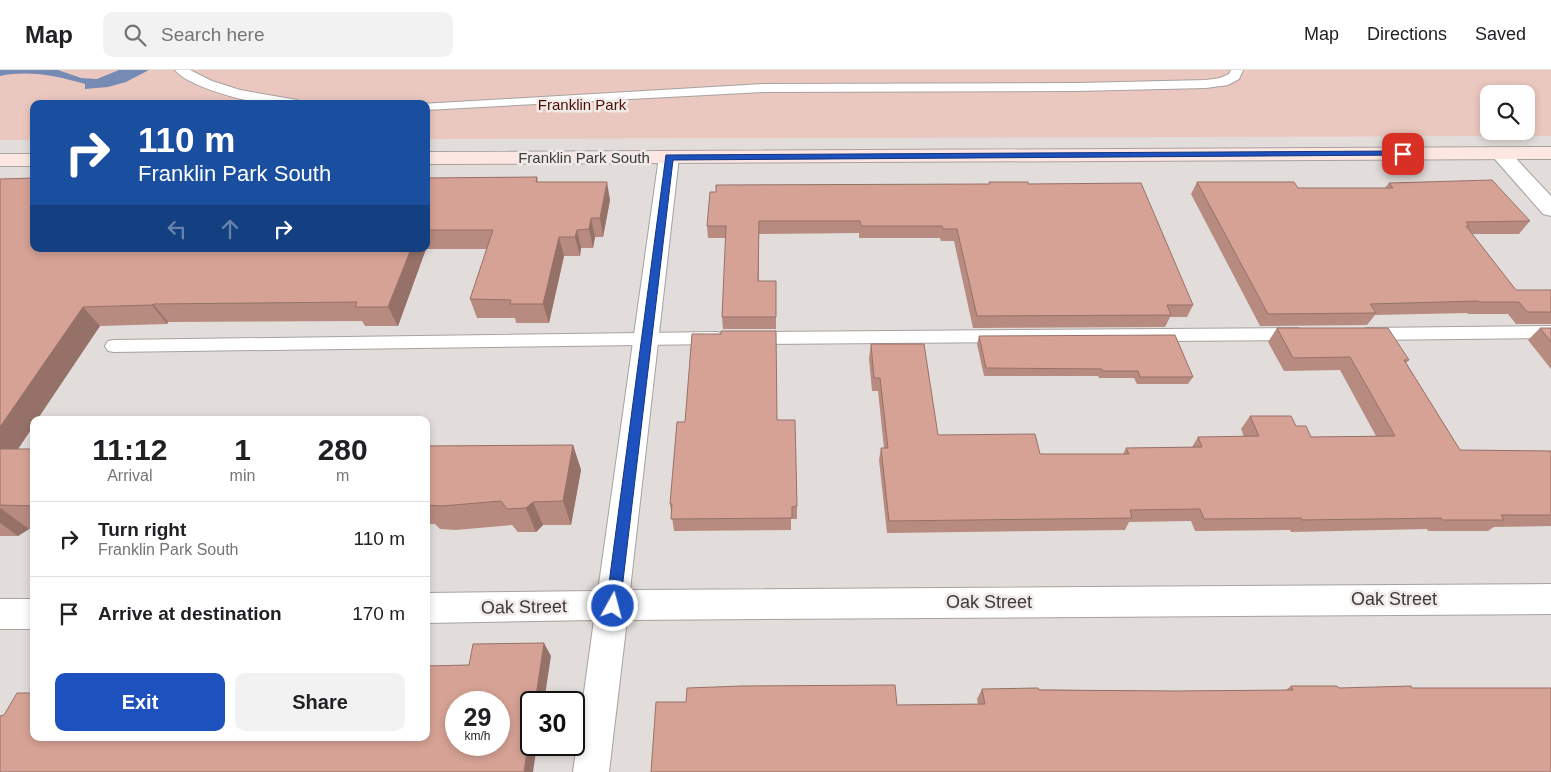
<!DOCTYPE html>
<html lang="en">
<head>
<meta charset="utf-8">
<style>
	:root { --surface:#fff; --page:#f2f2f2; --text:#202124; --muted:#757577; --line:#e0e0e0; --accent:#1d51be }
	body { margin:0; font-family:Arial,sans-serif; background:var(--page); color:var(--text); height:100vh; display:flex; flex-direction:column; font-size:19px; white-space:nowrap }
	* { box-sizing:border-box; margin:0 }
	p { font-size:16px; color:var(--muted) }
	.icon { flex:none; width:28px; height:28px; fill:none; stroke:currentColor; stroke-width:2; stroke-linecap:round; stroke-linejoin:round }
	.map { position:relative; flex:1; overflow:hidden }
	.drawer { position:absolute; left:30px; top:346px; width:400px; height:325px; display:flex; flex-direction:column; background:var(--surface); border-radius:10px; box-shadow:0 2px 8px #0003 }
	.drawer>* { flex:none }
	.hud { position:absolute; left:30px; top:30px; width:400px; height:152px; border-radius:10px; box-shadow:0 2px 8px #0003; background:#1a4fa0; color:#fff; overflow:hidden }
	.fabs { position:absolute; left:1480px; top:15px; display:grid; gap:10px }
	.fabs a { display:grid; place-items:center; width:55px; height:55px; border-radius:10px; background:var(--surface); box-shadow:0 2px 8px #0003; font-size:25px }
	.speed { position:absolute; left:445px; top:621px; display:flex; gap:10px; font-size:25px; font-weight:700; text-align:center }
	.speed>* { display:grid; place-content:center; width:65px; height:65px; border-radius:50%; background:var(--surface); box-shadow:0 2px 8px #0003; line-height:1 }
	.speed small { font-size:12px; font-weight:400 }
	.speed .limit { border:2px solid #111; border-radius:8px; background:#fff; color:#111 }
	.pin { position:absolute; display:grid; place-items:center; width:42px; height:42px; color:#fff; margin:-21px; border-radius:10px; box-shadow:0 2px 8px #0006 }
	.me { position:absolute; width:55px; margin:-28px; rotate:7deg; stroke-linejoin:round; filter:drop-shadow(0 0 4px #0008) }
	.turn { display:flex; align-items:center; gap:18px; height:105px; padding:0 25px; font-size:22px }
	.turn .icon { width:65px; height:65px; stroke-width:2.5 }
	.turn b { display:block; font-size:35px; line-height:42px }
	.lanes { display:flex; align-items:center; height:48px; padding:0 25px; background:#0003; justify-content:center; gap:25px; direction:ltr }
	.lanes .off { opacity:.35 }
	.eta { display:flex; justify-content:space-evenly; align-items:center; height:85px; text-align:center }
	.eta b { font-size:30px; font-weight:700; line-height:35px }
	.button { display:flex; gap:10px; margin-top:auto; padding:10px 25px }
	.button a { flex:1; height:58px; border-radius:10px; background:var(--accent); color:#fff; font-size:20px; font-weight:700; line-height:58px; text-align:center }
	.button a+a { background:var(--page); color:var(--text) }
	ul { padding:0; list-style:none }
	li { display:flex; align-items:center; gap:15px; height:75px; padding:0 25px; border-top:1px solid var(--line) }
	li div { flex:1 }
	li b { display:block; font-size:19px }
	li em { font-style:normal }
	header { display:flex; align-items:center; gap:30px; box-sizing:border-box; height:70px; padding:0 25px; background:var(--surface); border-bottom:1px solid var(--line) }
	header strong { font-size:24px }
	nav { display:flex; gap:28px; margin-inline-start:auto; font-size:18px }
	.search { width:350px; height:45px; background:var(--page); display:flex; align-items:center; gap:12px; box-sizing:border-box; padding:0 18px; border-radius:10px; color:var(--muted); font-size:19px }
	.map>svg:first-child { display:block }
	.green { fill:#ebc8bf; fill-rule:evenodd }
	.water { fill:#758bb3 }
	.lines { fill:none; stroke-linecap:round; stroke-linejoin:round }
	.lane-casing { stroke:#a7a1a0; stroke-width:2 }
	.street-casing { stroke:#a7a1a0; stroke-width:2 }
	.secondary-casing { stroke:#a7a1a0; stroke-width:2 }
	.lane { fill:#fff; fill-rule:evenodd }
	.street { fill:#fff; fill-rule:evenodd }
	.secondary { fill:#fde7e2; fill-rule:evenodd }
	.wall { fill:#b88b80 }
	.shaded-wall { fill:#967168 }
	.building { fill:#d6a295; stroke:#967168; fill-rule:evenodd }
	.route { fill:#1d51be; stroke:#13357c }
	.labels { text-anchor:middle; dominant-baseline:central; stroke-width:5; stroke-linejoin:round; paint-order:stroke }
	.far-park-label { font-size:15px; fill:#4e0f03; stroke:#f0eae8 }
	.far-street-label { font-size:15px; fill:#3e3c3b; stroke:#f0eae8 }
	.street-label { font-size:18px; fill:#3e3c3b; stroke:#f0eae8 }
</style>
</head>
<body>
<header>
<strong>Map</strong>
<div class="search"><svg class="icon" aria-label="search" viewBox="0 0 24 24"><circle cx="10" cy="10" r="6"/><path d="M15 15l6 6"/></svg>Search here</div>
<nav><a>Map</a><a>Directions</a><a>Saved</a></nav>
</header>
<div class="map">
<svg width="1551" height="702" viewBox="0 0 1551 702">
	<rect width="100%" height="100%" fill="#e2dddb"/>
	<!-- green -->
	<path class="green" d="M0,0H1551V66L426,69V34H34V70H0ZM1489,24H1526V61H1489Z"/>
	<!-- water -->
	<path class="water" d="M0,0H58L81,8L97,9L119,0H149L126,12L108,17L85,19V14C57,6 29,0 0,6Z"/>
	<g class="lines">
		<defs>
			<path id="lane" d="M175,0H190L212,11L240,20L297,30L303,34C292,34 280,35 268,34C247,32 188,17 175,0Z
				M1231,0H1243L1239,9L1228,15L1206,18L1077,21L763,22L426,40V34H421L763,14L1077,13L1206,10L1220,8L1229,4Z
				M1551,256V268L1367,270L1361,268L1358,264L1361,260L1367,258Z
				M1297,258L1303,260L1306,264L1303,268L1297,270L752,274L746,272L743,268L746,264L752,262Z
				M717,262L723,264L726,268L723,272L717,274L114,282L108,281L105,276L108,271L114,270Z"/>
			<path id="street" d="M1500,77L1507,79L1551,126V146L1543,144L1493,87L1490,83L1493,79Z
				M669,81L676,83L679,87L630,520L1551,514V544L627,550L609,702H573L594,550L426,553V523L598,521L659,87L662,83Z
				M0,529H34V559H0Z"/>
			<path id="secondary" d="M1551,77V89L426,94V82Z
				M0,84H34V96H0Z"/>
		</defs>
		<!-- lane casing -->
		<use href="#lane" class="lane-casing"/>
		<!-- street casing -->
		<use href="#street" class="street-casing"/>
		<!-- secondary casing -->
		<use href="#secondary" class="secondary-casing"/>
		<!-- lane -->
		<use href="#lane" class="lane"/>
		<!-- street -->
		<use href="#street" class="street"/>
		<!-- secondary -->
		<use href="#secondary" class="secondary"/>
	</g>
	<!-- wall -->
	<path class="wall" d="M537,107L538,112L610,130L603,167H595L593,178H581L580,186H564L549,253H516L515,248H477L470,229L487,179H426L398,256H365L362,251L168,252L167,254L100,256L34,350V355L18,379H34V459H29L18,466H0V109L34,179H426V108Z
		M989,112L1028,114L1193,235L1187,247H1170L1165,257L973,258L954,171H941L940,168H859V163L759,164V211H776V259H723L722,247L726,168H708L707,156L989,114Z
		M1197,112L1301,118H1385L1389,113L1530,151L1519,164H1472L1516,220H1551V254H1516L1508,244H1468L1467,243L1375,245L1367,255L1260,256L1191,124Z
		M1277,258L1409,290L1406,293L1460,380L1551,381V456L1494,457L1488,461H1428L1427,459L1291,462L1290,460L1195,461L1191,451L1129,452L1125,460L887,463L879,390L881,378H884L878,321H872L869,288L871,274L938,365L1040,384H1123L1126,378L1192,377L1198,367H1244L1241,359L1250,346L1296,356L1311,367L1376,366L1340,300L1284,301L1268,272Z
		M1540,258H1551V299L1528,270Z
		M979,266L1193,307L1188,314H1137L1134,308H1099L1098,306H984L977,274Z
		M777,350L797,436V449H791V460L674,461L670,434Z
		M573,375L581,400L571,455H543L536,462H518L512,455L456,460L440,459L435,454H426V376Z
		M1291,616L1339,618H1412L1551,702L897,635L978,634L977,629L982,619L1175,621L1286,620Z"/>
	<!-- shaded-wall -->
	<path class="shaded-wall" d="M607,112L610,130L603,167L600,148Z
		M591,148L595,167L593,178L589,159Z
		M577,160L581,178L580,186L575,167Z
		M559,167L564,186L549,253L543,234Z
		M411,179H426L398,256L388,237Z
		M153,234L168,252L167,254L152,235Z
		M83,237L100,256L37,350H34V355L0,406V357Z
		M573,375L581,400L571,455L563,431Z
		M533,432L543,455L536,462L526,438Z
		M0,438L29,459L18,466L0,453Z
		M544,573L551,586L544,632H535Z
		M531,654V675H537L533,702H524Z"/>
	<!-- building -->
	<path class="building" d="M537,107L536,112H607L600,148H591L589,159L577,160L575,167H559L543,234H510L511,230L470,229L493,160H426V108Z
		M34,108V179H411L388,237H355L357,232L153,234L152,235L83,237L0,357V109Z
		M1492,110L1530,151L1466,152L1469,156H1466L1516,220H1551V242H1527L1519,232H1479L1478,231L1370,234L1376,243L1268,244L1197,112H1294L1298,118H1393L1389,113Z
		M989,112H1028V114L1141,113L1193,235H1167L1171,245L977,246L957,159H943L942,156H861L860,151H759L758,211H776V247H722L726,156H707L710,122H716V115L990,114Z
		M1277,258H1388L1409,290H1404L1460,380L1551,381V445H1501L1504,450H1442L1441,448L1302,450L1301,448L1204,449L1200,439L1130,440L1132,448L889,451L881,378H888L880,308H874L871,274H924L938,365L1035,364L1040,384H1129L1126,378L1202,377L1198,367L1259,366L1250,346H1291L1296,356H1306L1311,367L1395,366L1350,287L1293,288Z
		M1540,258H1551V272Z
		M721,261H776L777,350H795L797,436L792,437V448L671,449L672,434H670L677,352H685L692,264H721Z
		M1175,265L1193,307H1140L1138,301H1102V299L986,298L979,266Z
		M573,375L563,431L533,432L526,438L507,439L501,431L442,436L426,435V376Z
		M0,379H34V436L0,435Z
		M544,573L535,632H531V654L524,702H0V646L4,645L17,623H34V668H426V596L469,595L473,574ZM456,632H499V675H456Z
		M895,615L897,635L985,634L982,619L1038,618L1039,620L1175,621L1293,620L1291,616H1337L1339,618L1411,616L1412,618H1551V702H651L656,632H686L687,618L742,616Z"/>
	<!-- route -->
	<path class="route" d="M1403,81L1408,84L1406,85L673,90L620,536L618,540L613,542L608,540L606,536L666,85Z"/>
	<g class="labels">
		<!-- far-park labels -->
		<g class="far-park-label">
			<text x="582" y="34">Franklin Park</text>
		</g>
		<!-- far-street labels -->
		<g class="far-street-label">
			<text x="584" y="87">Franklin Park South</text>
		</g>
		<!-- street labels -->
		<g class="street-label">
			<text x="1394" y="529">Oak Street</text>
			<text x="989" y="532">Oak Street</text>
			<text transform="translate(524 537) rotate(-1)">Oak Street</text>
		</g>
	</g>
</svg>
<div class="fabs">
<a><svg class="icon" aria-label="search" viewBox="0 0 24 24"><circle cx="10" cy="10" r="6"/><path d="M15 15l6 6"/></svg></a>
</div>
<div class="speed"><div>29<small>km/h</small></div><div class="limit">30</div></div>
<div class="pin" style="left:1403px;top:84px;background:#d93025"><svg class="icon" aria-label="arrive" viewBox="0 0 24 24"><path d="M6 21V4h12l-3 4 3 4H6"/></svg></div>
<svg class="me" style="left:613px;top:536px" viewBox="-20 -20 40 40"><circle r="17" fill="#1d51be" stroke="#fff" stroke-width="3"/><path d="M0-11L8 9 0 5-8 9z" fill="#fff"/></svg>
<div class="hud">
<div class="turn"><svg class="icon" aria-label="right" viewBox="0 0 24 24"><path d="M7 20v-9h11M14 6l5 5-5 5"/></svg><div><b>110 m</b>Franklin Park South</div></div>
<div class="lanes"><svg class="icon off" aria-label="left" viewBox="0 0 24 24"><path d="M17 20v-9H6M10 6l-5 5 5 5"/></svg><svg class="icon off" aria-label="ahead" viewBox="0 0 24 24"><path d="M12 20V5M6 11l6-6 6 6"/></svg><svg class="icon" aria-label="right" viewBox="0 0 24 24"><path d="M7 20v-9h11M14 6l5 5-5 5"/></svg></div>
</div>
<section class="drawer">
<div class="eta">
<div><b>11:12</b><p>Arrival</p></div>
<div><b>1</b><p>min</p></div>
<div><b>280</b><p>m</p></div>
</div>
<ul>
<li><svg class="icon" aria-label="right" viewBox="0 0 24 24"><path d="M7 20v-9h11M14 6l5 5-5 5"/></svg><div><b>Turn right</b><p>Franklin Park South</p></div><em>110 m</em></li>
<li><svg class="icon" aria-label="arrive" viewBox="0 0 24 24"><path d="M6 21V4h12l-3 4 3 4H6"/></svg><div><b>Arrive at destination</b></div><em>170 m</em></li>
</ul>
<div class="button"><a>Exit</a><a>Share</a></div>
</section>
</div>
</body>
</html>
